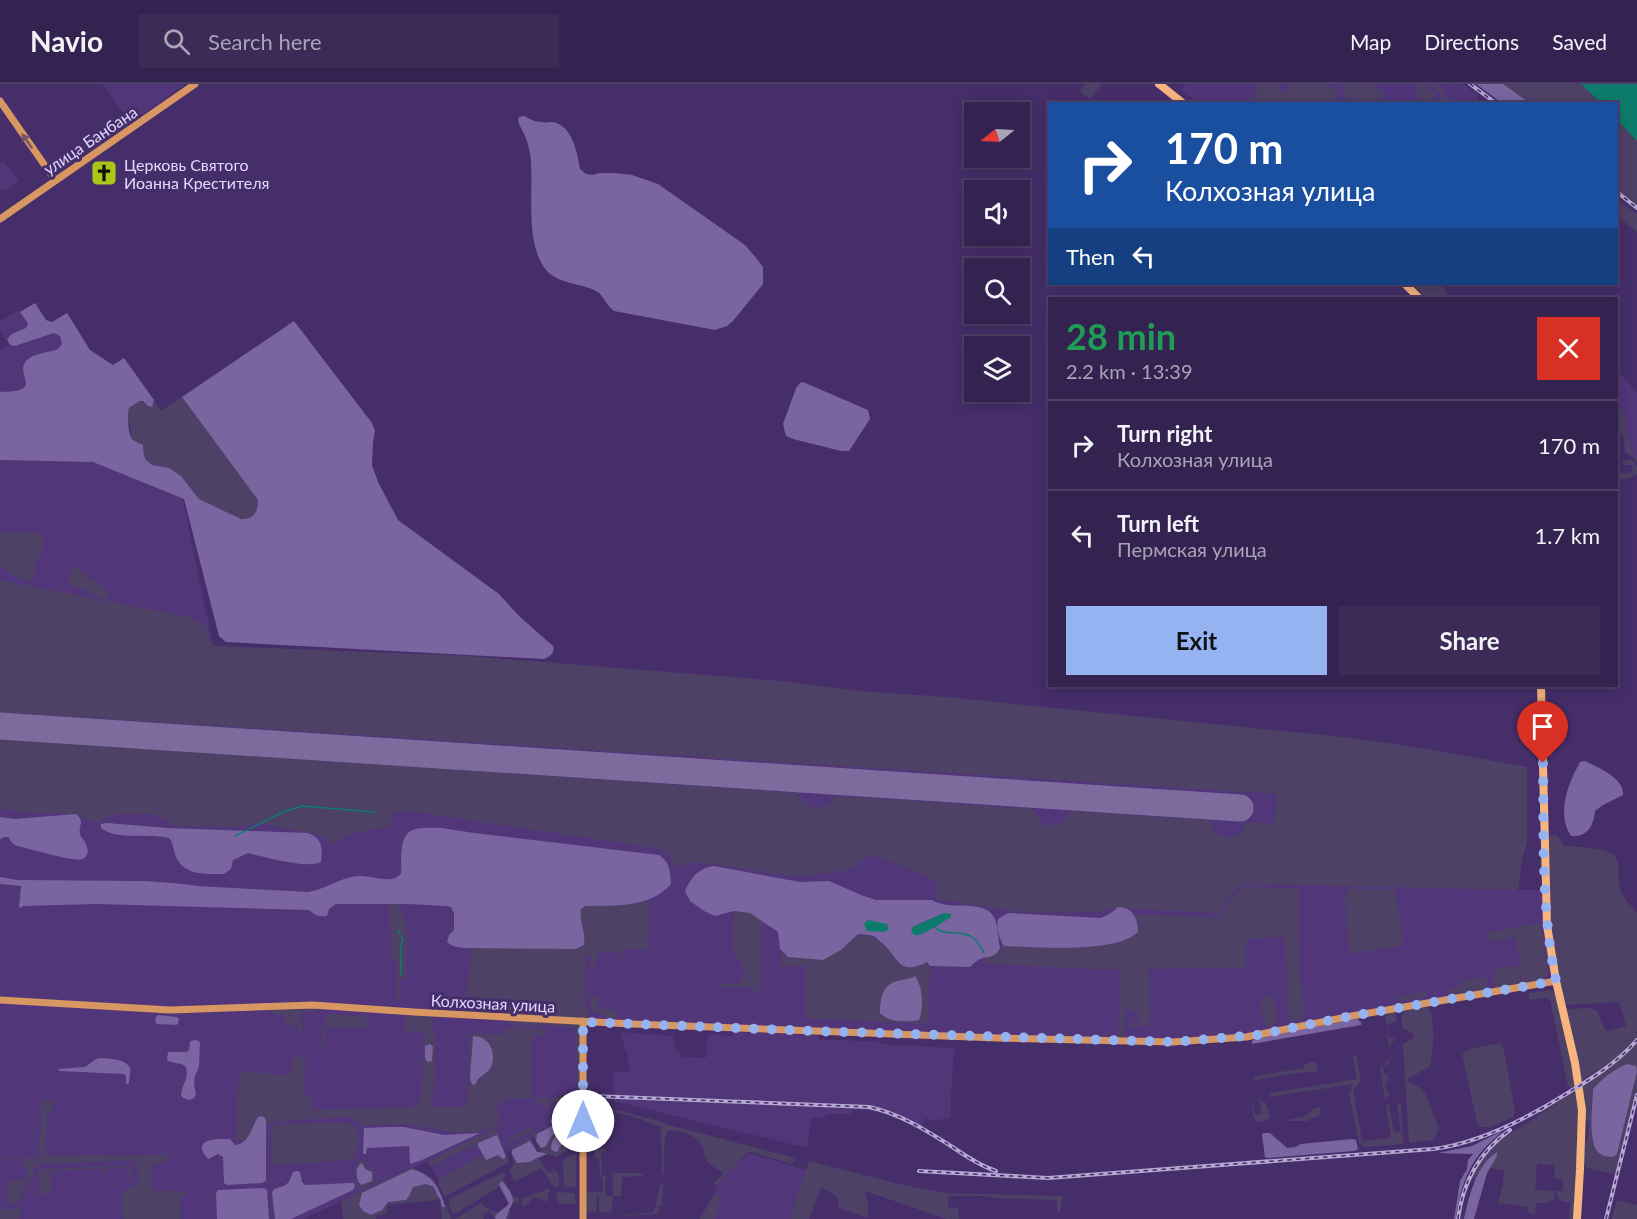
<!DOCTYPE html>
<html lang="en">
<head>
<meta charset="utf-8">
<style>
	:root { --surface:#342250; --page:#3c2a57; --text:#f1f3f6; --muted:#a9a4b7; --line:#4e3f67; --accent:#95b2f1 }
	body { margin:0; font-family:Lato,sans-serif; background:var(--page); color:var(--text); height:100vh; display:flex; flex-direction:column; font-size:22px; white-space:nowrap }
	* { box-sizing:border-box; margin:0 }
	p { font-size:20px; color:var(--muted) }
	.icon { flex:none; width:33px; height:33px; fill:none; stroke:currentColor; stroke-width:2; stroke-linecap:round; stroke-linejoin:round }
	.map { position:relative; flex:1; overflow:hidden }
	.panel { position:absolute; left:1048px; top:213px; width:570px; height:390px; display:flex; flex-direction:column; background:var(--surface); border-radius:0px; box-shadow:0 3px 15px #0003,0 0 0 2px var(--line) }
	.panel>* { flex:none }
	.top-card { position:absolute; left:1048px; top:18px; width:570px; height:183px; border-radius:0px; box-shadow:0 3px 15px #0003,0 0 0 2px var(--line); background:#1a4fa0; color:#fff; overflow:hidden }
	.needle { width:39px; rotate:252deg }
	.controls { position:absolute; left:964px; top:18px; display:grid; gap:12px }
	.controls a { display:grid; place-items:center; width:66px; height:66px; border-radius:0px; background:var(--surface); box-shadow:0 3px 15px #0003,0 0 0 2px var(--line); font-size:30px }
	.pin { position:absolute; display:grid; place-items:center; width:51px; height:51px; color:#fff; margin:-62px -26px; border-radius:50% 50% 50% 0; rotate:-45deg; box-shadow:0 0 6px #0007 }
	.pin .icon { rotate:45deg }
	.me { position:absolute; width:66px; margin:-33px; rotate:0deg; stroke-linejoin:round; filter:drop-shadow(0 0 4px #0008) }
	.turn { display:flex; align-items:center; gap:21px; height:126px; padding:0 18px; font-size:27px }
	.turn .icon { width:78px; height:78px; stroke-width:2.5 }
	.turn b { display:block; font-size:42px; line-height:51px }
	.then { display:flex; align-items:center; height:57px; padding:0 18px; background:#0003; gap:12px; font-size:22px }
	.round { display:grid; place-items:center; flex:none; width:63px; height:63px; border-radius:0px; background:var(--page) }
	.head { display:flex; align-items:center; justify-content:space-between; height:102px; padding:0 18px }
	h1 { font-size:36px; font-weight:700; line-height:45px; color:#1e9e55 }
	.primary-button { display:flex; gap:12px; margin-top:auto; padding:12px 18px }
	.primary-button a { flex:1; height:69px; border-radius:0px; background:var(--accent); color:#111; font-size:24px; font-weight:700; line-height:69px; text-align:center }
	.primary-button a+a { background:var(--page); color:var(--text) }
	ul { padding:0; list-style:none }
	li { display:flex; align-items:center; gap:18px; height:90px; padding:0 18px; border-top:2px solid var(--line) }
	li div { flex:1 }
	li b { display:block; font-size:22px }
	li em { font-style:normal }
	header { display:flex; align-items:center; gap:36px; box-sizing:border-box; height:84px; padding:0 30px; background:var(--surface); border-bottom:2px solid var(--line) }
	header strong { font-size:28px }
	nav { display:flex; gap:33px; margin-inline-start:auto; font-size:21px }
	.search { width:420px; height:54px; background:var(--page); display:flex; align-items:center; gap:15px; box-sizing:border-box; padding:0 21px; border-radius:0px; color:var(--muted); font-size:22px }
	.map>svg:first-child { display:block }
	.built { fill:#51367a }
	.green { fill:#4e4166 }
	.forest { fill:#7a65a0; fill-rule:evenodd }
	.water { fill:#0d7c6c }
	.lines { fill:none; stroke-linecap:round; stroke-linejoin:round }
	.stream { stroke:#0d7c6c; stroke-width:1.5 }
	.runway { stroke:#7e6b9e; stroke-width:27 }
	.secondary { stroke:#d89762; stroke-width:7 }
	.primary { stroke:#f7b47f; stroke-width:8 }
	.rail-casing { stroke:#b6a8d3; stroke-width:4 }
	.rail { stroke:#462e6a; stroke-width:1.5; stroke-dasharray:4.5; stroke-linecap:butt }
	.oneway { fill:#795367 }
	.route { stroke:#95b2f1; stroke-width:10; stroke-dasharray:0 18 }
	.labels { text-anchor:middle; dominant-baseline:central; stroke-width:6; stroke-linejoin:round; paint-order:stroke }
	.street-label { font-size:16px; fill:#e2d7fc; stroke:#462e6a }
	.poi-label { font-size:16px; fill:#e2d7fc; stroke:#462e6a; text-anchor:start }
</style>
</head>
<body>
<header>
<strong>Navio</strong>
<div class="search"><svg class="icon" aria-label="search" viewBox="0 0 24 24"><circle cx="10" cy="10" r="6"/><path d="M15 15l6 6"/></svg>Search here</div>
<nav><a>Map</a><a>Directions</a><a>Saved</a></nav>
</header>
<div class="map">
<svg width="1637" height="1135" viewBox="0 0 1637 1135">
	<rect width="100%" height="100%" fill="#462e6a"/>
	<!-- built -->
	<path class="built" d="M103,0H184V1L130,39Z
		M1186,0H1463L1479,12L1474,20H1200L1182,6Z
		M1,77H3L18,96V98L5,107L0,104V78Z
		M19,226L29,243L6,257L0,247V237Z
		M63,237L62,311L178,391L213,562L468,572L779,597L858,607L945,613L1342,653L1415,663L1527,683V758L1522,776L1518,806H1542L1545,851L1550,880L1549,892L1546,896L1254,950L1213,954L1120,956L623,938L341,921L170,924L0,914V265Z
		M1617,286L1637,309V374L1629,362L1624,327L1617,318Z
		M0,918L97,924L327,923L579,941L580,946L581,1035L555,1041L506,1068L495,1046L303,1135H0Z
		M620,948L673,952L674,963L683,973L706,974L708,950L732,952L733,948L817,951L819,956L874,957L879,958L880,960L954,964L950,1033L935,1037L926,1034L920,1046L894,1032L872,1027L852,1025L851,1030H827L823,1034H811L807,1064L614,1017V988H629L628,969L626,968Z
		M476,1060L482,1072L438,1095L432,1083Z
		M749,1069L817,1089L803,1135H699L717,1105L715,1102Z"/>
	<!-- green -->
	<path class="green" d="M1086,0H1102L1089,15L1080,7Z
		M1261,0H1280L1278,3L1284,9L1293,0H1328L1337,7V12L1333,19H1247Z
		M1343,0H1373L1385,12L1371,19H1353L1343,11Z
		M1419,0H1424L1436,12L1431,19H1424L1417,12L1419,10L1414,5Z
		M1430,0H1438L1453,19H1437L1443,13Z
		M1503,0H1581L1601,19H1530Z
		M1617,36L1637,57V122L1617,105Z
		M1617,115L1637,130V148L1617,132Z
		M1412,200H1443L1447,214H1427Z
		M182,313L258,416C258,429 255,435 241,435L199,415L181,392L169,384L152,381L146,376L144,372V366L139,358C127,355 132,352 130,342C127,329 125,324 139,316L148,322L151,323L154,316L161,327Z
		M1617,318L1624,327L1629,361L1637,374V379L1633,373L1625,368L1623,349H1617Z
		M1632,376L1637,382V390L1629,394L1617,396V390L1632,389V381H1623V377Z
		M4,448L40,449C49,459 42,467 37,477C35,484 35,491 31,497C19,497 9,488 0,482V450Z
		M73,483H77L109,509L110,513L105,516L86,506L69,502C67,494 69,490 73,483Z
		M0,496L193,534L207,543L213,562L468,572L779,597L858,607L945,613L1342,653L1415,663L1527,683V758L1522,776L1518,806L1242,800L1216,829L1113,824L1095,828H1020L935,815C939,808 938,803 934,796L880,773C873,772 864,772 859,778C857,781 855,783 853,785L807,792H789L701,778L677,782L673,780L668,768L661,765L401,726C388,727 397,738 387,743C382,745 374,745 368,746C361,747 355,750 349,751C342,753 339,758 331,759L321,751L265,740H252L244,743L180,742L171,740L164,735L151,730H117L108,732L98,738L90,737L76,730L30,729L0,725V655L797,709C806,725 824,731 834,712L1034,725C1038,745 1065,748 1070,727L1209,736C1215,757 1239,760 1246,738L1274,740L1277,710L0,628Z
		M1557,751L1564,762C1577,763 1600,763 1611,769C1622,776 1617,790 1619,800C1621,812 1629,820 1637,828V954L1616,974L1581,997L1567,925L1591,924L1597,927L1606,947L1626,942L1619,918L1565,921L1555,871L1551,830L1548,752Z
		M1243,802L1299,805L1300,894L1305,935L1293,937L1288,931L1285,853L1246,855V884L1139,885L1149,886L1150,942H1127L1128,939H1139V927L1125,926L1124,951L1121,954H1111V952L1118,951L1120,886L984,880V874L999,867L1000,864L1004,862C1035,863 1117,870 1138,848V839L1134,830L1216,833Z
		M1349,805H1395L1404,861L1349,870L1345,815L1347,807Z
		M649,817L648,866L623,865L622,873H619V868H612L611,867L598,868L597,878H594V886L590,884L592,871H587L584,915L589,929V935L462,928L465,922L472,864L576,865L585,854L580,829L581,825L585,822L628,820Z
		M389,820H397C412,838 406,870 406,892L404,894L400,895V913L398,918H396L398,876H391Z
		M734,827L750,829L762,836L760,908H755L754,903H719V900H737C754,885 736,879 734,867C732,854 734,840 734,827Z
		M1541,839L1548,891L1544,894L1539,896L1495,903L1491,891L1496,890L1495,885L1521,881L1516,854L1489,858L1488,848Z
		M858,850L873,852L890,866L897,878L917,883L927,877L930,882L928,932L927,940L805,934L806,882H781L782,867L788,873C798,873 807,875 817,876C831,876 849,859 858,850Z
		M1484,893H1486L1487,905L1450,910L1449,904L1460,902V896Z
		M1551,906L1555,909L1575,999V1001L1571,1004L1568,1002L1550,916L1546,914L1529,916V909Z
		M1427,907L1426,913L1399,917L1396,913Z
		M589,909L598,912V925L616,926V937C607,936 603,929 592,928Z
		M1269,911L1275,915L1277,938L1272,942L1268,943L1263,939L1261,915L1264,912Z
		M1427,923C1437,934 1433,968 1430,982L1406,996L1419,1003L1426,1011L1439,1044L1437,1050L1433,1056L1409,1059L1403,960L1414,954V952L1413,949L1402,944V931L1405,927Z
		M272,924H317L318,927H303L301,932L272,930Z
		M1394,927L1397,935L1396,938L1387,940L1389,954L1396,953L1389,964L1385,929Z
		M328,930L367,933L366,945L326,942L325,963H320L323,942L325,941V934Z
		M406,931L430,932L433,934V948L436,949L433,1021L436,1023L467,1022L470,951L467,950H505V945L507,943L546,945V951H532V1014L507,1015V1018L497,1019L499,1041L490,1045L474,1048L459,1049L406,1040L362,1042L357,1037L348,1033L271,1038L267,1041V1058H240L236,1055L239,988L291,991L293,973H306L304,1012L313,1013L312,1026L411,1023L421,1016L425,948L404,947Z
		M285,932L302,933L301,949H299V945L297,943L292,942V941L282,940L285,939Z
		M509,936L546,938L547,940L544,942L510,941Z
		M551,938L577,939L579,941L580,1003H577L576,944L551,942Z
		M1637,958V1007L1616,1089L1613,1090L1587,1084L1584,1079L1585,1059L1588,1054L1589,1040L1585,1034L1582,1001C1600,986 1622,977 1637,958Z
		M1500,959L1504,966L1515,1028L1513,1033C1502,1037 1489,1047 1478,1042L1462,971L1469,965Z
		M1356,970L1361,997L1353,1006L1362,1057L1391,1054L1386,1021H1389L1394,1049L1401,1048L1397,1019L1401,1020L1403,1060L1364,1063L1359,1059L1349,1010L1353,1000L1275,1012H1270L1271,1009L1357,995L1353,972Z
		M1390,972L1392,974L1388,977V981H1383L1384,990H1387L1389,996L1387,997V999L1385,1000L1387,1008H1389L1390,1011L1385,1015L1380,984L1390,974Z
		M1314,977L1317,981V987L1313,988H1305L1255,996L1253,995L1256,992L1304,984L1305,980Z
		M1572,1009L1577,1010L1578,1012L1579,1050L1576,1052V1061L1579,1063L1575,1135H1569L1570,1118C1560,1118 1558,1116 1556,1107H1563V1095L1554,1094L1555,1081L1537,1080L1535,1106L1554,1107L1555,1113L1553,1116H1549L1548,1119H1536L1535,1131L1528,1129V1123L1498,1119L1503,1100L1504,1086L1489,1084L1483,1097L1472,1094L1479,1079L1498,1058Z
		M578,1012L580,1013L579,1018H551V1023L542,1022L534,1014Z
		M42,1014L51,1015L54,1019L53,1026L47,1028L45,1072L106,1070L107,1072L167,1070L168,1072L166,1077L151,1082L152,1101L155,1107H185L187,1108L185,1112L180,1113L181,1135H123L122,1108C125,1105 132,1104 135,1101C143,1092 138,1080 128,1076L38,1081L35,1084L26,1111H24L28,1095V1084L23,1083V1075H8L5,1073L39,1074Z
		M1259,1016L1266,1019L1270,1033L1265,1037L1258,1038L1254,1034L1251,1019L1252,1017L1255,1031L1262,1030Z
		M578,1022H580V1059L556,1073L549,1070L539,1074L548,1089L553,1087L552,1085L554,1084L559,1092V1101L554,1103L541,1084L515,1097L509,1086L514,1079L510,1065L530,1054L538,1068L541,1067L531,1048L509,1060L507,1056L530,1043L535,1050L554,1040L578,1033Z
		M588,1022L613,1025L662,1038L665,1040L792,1073L795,1076L793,1079H789L751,1068L747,1069L716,1102L714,1100L715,1098L724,1089C718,1086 708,1080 705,1074C704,1071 704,1067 703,1064C697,1051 680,1045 667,1047C663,1061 664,1075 664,1090L662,1091L661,1043C644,1036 605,1020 589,1032V1059L587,1063L586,1028Z
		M1320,1023L1321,1029L1318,1033H1314L1308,1037H1289L1288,1036L1306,1032L1313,1025Z
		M346,1038C363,1043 361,1064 352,1076L279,1081L272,1078L270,1047L273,1042L277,1040Z
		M496,1044C500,1055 505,1066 509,1077L508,1079L446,1112L444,1111L438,1100V1095L482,1071L476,1060L431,1083L428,1077Z
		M605,1064L606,1067L601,1068L602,1091L608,1092L605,1093L606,1112H613L612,1126L608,1129L601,1128L599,1126V1113L597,1112L596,1128L586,1129L585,1066L587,1065V1108H603V1095L600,1091L599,1075L595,1074V1065Z
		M574,1070H576V1101L575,1103H564L563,1076Z
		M360,1076H365L366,1084H374V1096L378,1094V1096L357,1106L355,1083Z
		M809,1077L899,1100L944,1109L1063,1112L1060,1127H1057V1116L991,1114L990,1112H948V1123L958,1124L959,1135H947L865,1107L868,1119V1134L839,1124L837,1113L821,1103L809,1135H790Z
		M128,1081L131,1083C133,1088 134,1093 129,1096V1086L127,1083L107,1084L105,1089H103L102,1085L51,1087L52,1110L34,1111L37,1108L41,1095L37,1093C37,1089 39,1087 42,1085Z
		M412,1083L432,1094L444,1116L451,1135H442L440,1116L387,1121V1130L376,1131V1135H343L341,1117Z
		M26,1088V1095L19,1119L9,1121L7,1120L6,1097L24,1096V1089Z
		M503,1088L506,1092L503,1094L514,1114L518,1113L519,1121L515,1118L509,1126L511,1128L508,1135H495L490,1126L482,1131L484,1135H455L481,1119L485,1123L497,1128L508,1121V1118L499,1103L456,1129L452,1128L449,1121V1115Z
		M613,1089H642L644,1092L622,1093L621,1112H613Z
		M663,1098L662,1122H659L658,1130L622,1132L623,1131L650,1129L654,1127L661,1099Z
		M548,1105L550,1107L548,1110L547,1118L536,1113L533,1114L525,1123L522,1120L521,1115Z
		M557,1108L574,1109L576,1120H561L557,1118Z
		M715,1110L722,1113L715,1135H700Z
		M1617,1116L1637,1121V1135H1612Z
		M20,1124L22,1126L19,1135H0V1126Z"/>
	<!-- forest -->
	<path class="forest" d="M1476,0H1503L1530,19H1502Z
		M524,32C530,35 535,38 542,38C545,39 549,38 552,38C573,41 577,69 580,85L586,90L593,91L599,89H614L632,91L658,100L745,161L757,175L763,183V200L733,237L727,242L715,246L614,227C607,222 605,215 599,209C588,200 561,201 548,188C525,165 533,110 531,80C531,73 529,64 527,57C525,50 520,44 518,36L519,33Z
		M35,219L46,236L52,238L67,229L90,266L113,281L124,274L154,316L152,323L148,322L143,317H139L129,324C127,331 128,352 133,356C136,358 140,359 143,361L144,372L146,376L152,381L169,384L181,392L199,415L241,435C254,435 258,428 258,416L182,313L294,237L372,339L375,347L373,359L372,381L378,398L398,436L499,510L519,532L553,562C555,569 551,572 544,575L226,558L219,552L184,415L93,378L0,376V308C46,308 14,291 26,277C33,269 48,269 58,265L62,260L60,252L54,249L15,262L10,261L7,255L12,250L26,244L28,240L20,228Z
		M803,298L868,326L870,335L849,367H841L793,355L786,352L783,340L796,304L800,299Z
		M1585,677C1598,683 1625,695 1623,711L1603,721L1595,727C1594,741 1587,754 1571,752C1556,729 1568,700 1580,678Z
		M76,730C86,739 78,739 80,749C81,755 82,752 85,758C86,759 88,766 88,768C87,771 86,773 83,775C75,779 29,764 17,762L13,760L8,753H5L0,755V733L14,735Z
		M107,739L168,744L308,749C322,754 323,764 321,778C307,785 265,773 248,769L233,776L231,785L224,790C206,790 185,792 176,773C173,766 174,760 169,754C149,749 117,757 101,744V740Z
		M442,744L474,749L659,771C670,778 670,787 671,800C649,825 615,821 585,822L581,825C579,837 586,849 584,861L576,865L462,864L453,862L447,858L449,851L454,846V829L451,823L447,822L408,820H336L329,825L327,832C319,833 316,832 309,826L97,820L23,822L21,824L19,823L21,802L0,800V793L17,796L145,797L174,799L198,802L308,808C327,805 342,792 361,792C374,792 393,801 401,789C402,777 398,751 413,746C421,743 433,744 442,744Z
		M714,782L800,798L829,797L861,811L876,816H932C949,828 985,813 995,835C998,843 998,855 1000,864C994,876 987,871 978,876C975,878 972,881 970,883L930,882L927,878C898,893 899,873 881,858C878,856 876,853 873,852C869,850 863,851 858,850L841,866L823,876L788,873L780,865L778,848L750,829L734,827L715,832L704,827L690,817L685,807C691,793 699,784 714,782ZM944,829L946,836C929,843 932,845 913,843Z
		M1118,823C1133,823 1138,835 1138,848C1116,870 1035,863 1004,862C999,854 996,844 998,835L1008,829L1101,834L1111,829Z
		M915,892C923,904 924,922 919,936C906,938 890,939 880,929C880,916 882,901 897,897C904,895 908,896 915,892Z
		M158,931L177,933L179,935L178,940L176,941L157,940L155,938L156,933Z
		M1357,935L1361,938V941L1252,960V957L1256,954Z
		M473,952C489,952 497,968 491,983C487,991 478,991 475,1001L472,1000L470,995Z
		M195,956L199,957L200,960L199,983L195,992L194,1001L196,1010L194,1014L189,1016L183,1014L181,1011C182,1000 189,995 186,983C181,977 172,981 167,976L168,968H187L189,966L190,957Z
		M430,960L433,963L432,977L428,978L425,975V962Z
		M100,974C108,975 125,974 130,984C131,987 129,995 129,999L126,1000V992L124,990L60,987L58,985L85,983L96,975Z
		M1628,980L1636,982L1637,987L1617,1070L1613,1073C1608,1073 1603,1072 1599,1069C1587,1059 1593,1019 1593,1005C1602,995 1615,984 1628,980Z
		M261,1032L264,1033L266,1036V1097L261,1099L227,1101L224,1099L223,1073L218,1070L208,1075C190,1054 216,1055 230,1055L235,1061C249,1060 251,1044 258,1033Z
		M554,1041L559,1042L560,1044L550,1054L546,1062L541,1064L536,1057L537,1050Z
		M392,1043H404L444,1051L480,1049L422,1076L410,1080L409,1062L367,1064L366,1070H363L364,1044Z
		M565,1044H569L575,1047L576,1055C571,1054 559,1060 558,1067L555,1068L551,1065C551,1056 557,1048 565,1044Z
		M1504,1046C1471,1073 1462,1094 1456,1135H1454L1460,1097L1467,1085L1468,1076L1473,1070L1438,1069L1472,1062Z
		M1263,1049H1270L1287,1064L1295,1063L1301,1060L1352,1055L1356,1056L1358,1065L1354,1067L1268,1074L1265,1073L1262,1051Z
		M497,1051L506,1073L503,1075L498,1071L486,1076L478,1062V1059Z
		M530,1057L537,1068L545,1069L546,1070L535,1075L530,1078L517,1079L512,1070V1066Z
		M1497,1068V1072L1487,1089L1474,1135H1464C1469,1113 1476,1081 1497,1068Z
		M362,1079L365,1085L372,1088V1097L361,1101C356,1096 354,1083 362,1079Z
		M412,1085C433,1092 439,1102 445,1123H442L440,1114L438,1113L434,1103L426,1100L413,1103L409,1112L406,1116L388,1118L382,1126L371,1131L363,1127L359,1121L362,1109Z
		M297,1087L300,1088L302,1098L305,1101L351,1099H354L355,1103L353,1106L291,1135H275L272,1109L274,1105L284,1102L289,1098L293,1088Z
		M502,1097C506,1102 516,1113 512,1120C509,1126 508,1128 506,1135H496L495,1132L509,1120L499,1100Z
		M264,1104L267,1106L269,1135H217L216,1109L218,1106Z"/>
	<!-- water -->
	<path class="water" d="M1581,0H1637V57L1617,36V20L1601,19Z
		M944,829L951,830V833C947,836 922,851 919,851C913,852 913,850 911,846L913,843Z
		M868,836L887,840L889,845L885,848L867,847L864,840Z"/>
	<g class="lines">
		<!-- stream -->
		<path class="stream" d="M235,752L283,728L302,722L374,728
			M935,843C943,853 960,845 972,853C978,857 981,863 984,869
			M398,847L403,856L401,861V891"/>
		<!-- runway -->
		<path class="runway" d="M0,642L1240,724"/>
		<!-- secondary -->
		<path class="secondary" d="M0,17L55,96
			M0,135L195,0
			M0,916L170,926L313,921L414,928L632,940L997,954L1173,958L1246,953L1352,932L1556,897
			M583,1135V937"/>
		<!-- primary -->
		<path class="primary" d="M1159,0L1184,20
			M1405,200L1419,214
			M1541,602L1547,841L1556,897L1575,979L1582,1026L1580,1085L1577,1135"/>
		<defs>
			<path id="rail" d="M1470,0L1497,20
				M1617,108L1637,124
				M593,1012L869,1023C901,1030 927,1047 954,1064C967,1073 981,1082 996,1087
				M1540,1026C1573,1005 1611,986 1637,956
				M919,1087L1048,1094L1433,1065C1473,1060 1511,1042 1546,1022
				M1458,1135C1463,1097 1479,1068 1510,1046
				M1606,1135L1637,1011"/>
		</defs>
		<!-- rail casing -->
		<use href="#rail" class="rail-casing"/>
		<!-- rail -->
		<use href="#rail" class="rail"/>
	</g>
	<!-- one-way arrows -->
	<defs><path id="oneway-solid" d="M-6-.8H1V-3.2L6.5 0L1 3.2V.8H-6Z" transform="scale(1.5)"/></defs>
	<use class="oneway" href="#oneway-solid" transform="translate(27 57) rotate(-125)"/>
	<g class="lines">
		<!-- route -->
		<path class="route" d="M583,1037V938L813,947L1173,958L1257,951L1352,932L1556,897C1541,826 1544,752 1543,679"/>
	</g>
	<!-- icons -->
	<defs>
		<symbol id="church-square" viewBox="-11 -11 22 22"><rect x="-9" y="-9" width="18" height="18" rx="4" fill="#abc616" stroke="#462e6a"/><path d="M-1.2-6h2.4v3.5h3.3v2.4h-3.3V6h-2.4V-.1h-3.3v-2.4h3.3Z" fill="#111"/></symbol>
	</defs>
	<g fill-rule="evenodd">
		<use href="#church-square" x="89" y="74" width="30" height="30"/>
	</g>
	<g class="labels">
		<!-- street labels -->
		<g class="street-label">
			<text transform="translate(90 56) rotate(-34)">улица Банбана</text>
			<text transform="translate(493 919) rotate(3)">Колхозная улица</text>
		</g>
		<!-- poi labels -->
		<g class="poi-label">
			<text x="124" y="80">Церковь Святого<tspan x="124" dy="18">Иоанна Крестителя</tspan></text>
		</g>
	</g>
</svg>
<div class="controls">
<a><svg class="needle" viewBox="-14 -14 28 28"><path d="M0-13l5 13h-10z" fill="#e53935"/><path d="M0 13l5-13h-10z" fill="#a9a4b7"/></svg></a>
<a><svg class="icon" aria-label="sound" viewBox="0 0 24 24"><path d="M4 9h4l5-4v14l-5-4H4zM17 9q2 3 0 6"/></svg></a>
<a><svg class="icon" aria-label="search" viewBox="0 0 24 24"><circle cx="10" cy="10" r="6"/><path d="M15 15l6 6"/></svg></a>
<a><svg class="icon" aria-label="layers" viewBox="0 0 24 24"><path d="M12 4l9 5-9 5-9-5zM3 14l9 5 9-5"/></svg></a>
</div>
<div class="pin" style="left:1543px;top:679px;background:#d93025"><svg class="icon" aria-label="arrive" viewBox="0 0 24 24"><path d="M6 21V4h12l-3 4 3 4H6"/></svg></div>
<svg class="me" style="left:583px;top:1037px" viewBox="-20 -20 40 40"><circle r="19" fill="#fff"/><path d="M0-13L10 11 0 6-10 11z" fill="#95b2f1"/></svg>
<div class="top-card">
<div class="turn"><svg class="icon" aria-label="right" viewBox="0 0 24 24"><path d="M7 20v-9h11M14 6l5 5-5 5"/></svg><div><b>170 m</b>Колхозная улица</div></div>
<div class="then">Then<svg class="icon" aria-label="left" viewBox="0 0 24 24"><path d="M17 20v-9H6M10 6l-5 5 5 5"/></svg></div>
</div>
<section class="panel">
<div class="head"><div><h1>28 min</h1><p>2.2 km · 13:39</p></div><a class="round" style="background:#d93025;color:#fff"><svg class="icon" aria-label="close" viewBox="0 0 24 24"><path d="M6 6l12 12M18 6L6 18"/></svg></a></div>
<ul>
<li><svg class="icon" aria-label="right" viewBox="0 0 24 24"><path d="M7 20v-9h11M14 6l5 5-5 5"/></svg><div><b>Turn right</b><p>Колхозная улица</p></div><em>170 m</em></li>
<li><svg class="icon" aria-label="left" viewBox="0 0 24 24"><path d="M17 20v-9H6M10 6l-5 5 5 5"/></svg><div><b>Turn left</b><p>Пермская улица</p></div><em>1.7 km</em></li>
</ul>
<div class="primary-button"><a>Exit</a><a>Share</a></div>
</section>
</div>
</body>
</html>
